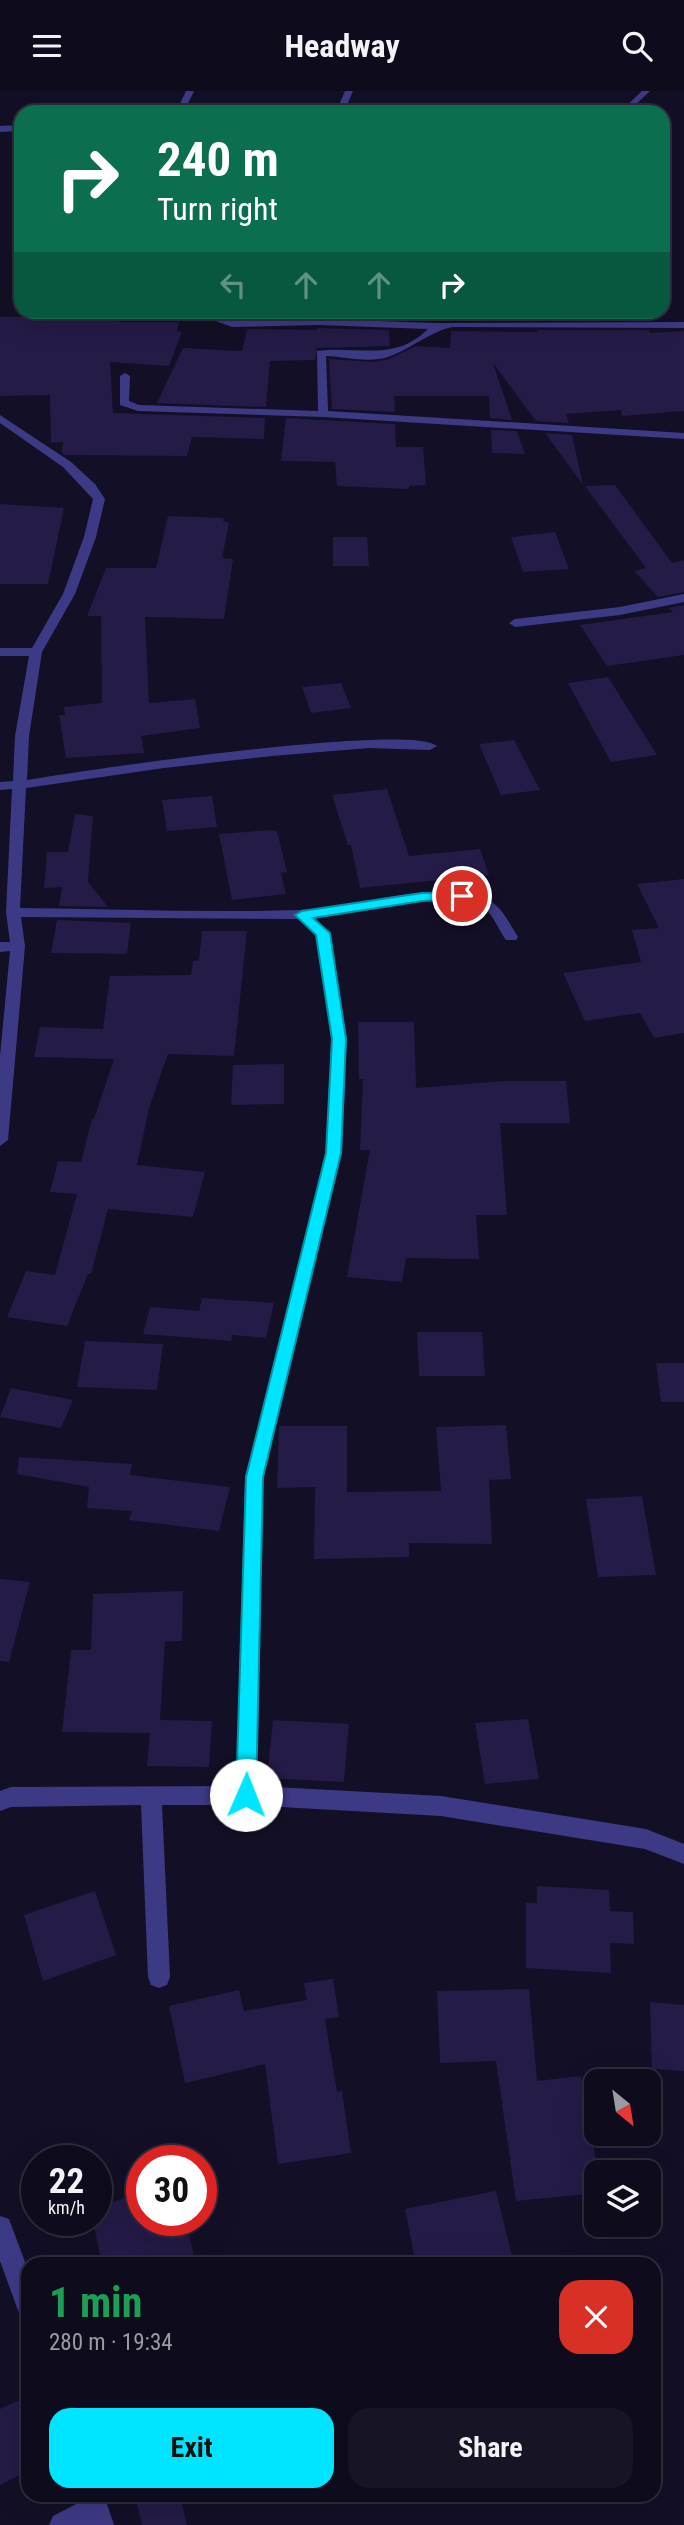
<!DOCTYPE html>
<html lang="en">
<head>
<meta charset="utf-8">
<style>
	:root { --surface:#0e0b1c; --page:#171425; --text:#f1f3f6; --muted:#9b9ba3; --line:#2e2b3b; --accent:#00e5ff }
	body { margin:0; font-family:"Roboto Condensed",sans-serif; background:var(--page); color:var(--text); height:100vh; display:flex; flex-direction:column; font-size:26px; white-space:nowrap }
	* { box-sizing:border-box; margin:0 }
	p { font-size:23px; color:var(--muted) }
	.icon { flex:none; width:38px; height:38px; fill:none; stroke:currentColor; stroke-width:2; stroke-linecap:round; stroke-linejoin:round }
	.map { position:relative; flex:1; overflow:hidden }
	.panel { position:absolute; left:21px; top:2166px; width:640px; height:245px; display:flex; flex-direction:column; background:var(--surface); border-radius:21px; box-shadow:0 7px 28px #0002,0 0 0 2px var(--line) }
	.panel>* { flex:none }
	.guide { position:absolute; left:14px; top:14px; width:656px; height:214px; border-radius:21px; box-shadow:0 7px 28px #0002,0 0 0 2px var(--line); background:#0b6e4f; color:#fff; overflow:hidden }
	.needle { width:46px; rotate:150deg }
	.controls { position:absolute; left:584px; top:1978px; display:grid; gap:14px }
	.controls a { display:grid; place-items:center; width:77px; height:77px; border-radius:14px; background:var(--surface); box-shadow:0 7px 28px #0002,0 0 0 2px var(--line); font-size:35px }
	.speed { position:absolute; left:21px; top:2054px; display:flex; gap:14px; font-size:35px; font-weight:700; text-align:center }
	.speed>* { display:grid; place-content:center; width:91px; height:91px; border-radius:50%; background:var(--surface); box-shadow:0 7px 28px #0002,0 0 0 2px var(--line); line-height:1 }
	.speed small { font-size:18px; font-weight:400 }
	.speed .limit { border:10px solid #d22; background:#fff; color:#111 }
	.pin { position:absolute; display:grid; place-items:center; width:60px; height:60px; color:#fff; margin:-30px; border:4px solid #fff; border-radius:50%; box-shadow:0 2px 7px #0007 }
	.me { position:absolute; width:77px; margin:-38px; rotate:1deg; stroke-linejoin:round; filter:drop-shadow(0 0 5px #0008) }
	.turn { display:flex; align-items:center; gap:24px; height:147px; padding:0 28px; font-size:32px }
	.turn .icon { width:91px; height:91px; stroke-width:2.5 }
	.turn b { display:block; font-size:49px; line-height:60px }
	.lanes { display:flex; align-items:center; height:66px; padding:0 28px; background:#0003; justify-content:center; gap:35px; direction:ltr }
	.lanes .off { opacity:.35 }
	.round { display:grid; place-items:center; flex:none; width:74px; height:74px; border-radius:21px; background:var(--page) }
	.head { display:flex; align-items:center; justify-content:space-between; height:119px; padding:0 28px }
	h1 { font-size:42px; font-weight:700; line-height:52px; color:#1e9e55 }
	.action { display:flex; gap:14px; margin-top:auto; padding:14px 28px }
	.action a { flex:1; height:80px; border-radius:21px; background:var(--accent); color:#111; font-size:28px; font-weight:700; line-height:80px; text-align:center }
	.action a+a { background:var(--page); color:var(--text) }
	header { display:flex; justify-content:space-between; align-items:center; height:91px; padding:0 28px; background:var(--surface); font-size:32px; font-weight:700 }
	.map>svg:first-child { display:block }
	.building { fill:#241b47 }
	.lines { fill:none; stroke-linecap:round; stroke-linejoin:round }
	.service { fill:#3d3a85; fill-rule:evenodd }
	.minor { fill:#3d3a85; fill-rule:evenodd }
	.route { fill:#00e5ff; stroke:#0095a6; stroke-width:2 }
</style>
</head>
<body>
<header><svg class="icon" aria-label="menu" viewBox="0 0 24 24"><path d="M4 6h16M4 12h16M4 18h16"/></svg>Headway<svg class="icon" aria-label="search" viewBox="0 0 24 24"><circle cx="10" cy="10" r="6"/><path d="M15 15l6 6"/></svg></header>
<div class="map">
<svg width="684" height="2434" viewBox="0 0 684 2434">
	<rect width="100%" height="100%" fill="#130f26"/>
	<!-- building -->
	<path class="building" d="M91,220H126L119,231H179L177,240L182,241L169,275L110,271L113,322L265,327L264,348L192,346L187,365L65,364L62,362L63,351L51,352L50,304L0,305V226H87Z
		M317,237L389,239L390,255H392L317,257L315,269L270,270L266,316L157,312L183,257L242,260L247,238L317,239Z
		M537,239H649L650,242L684,240V320L622,325L621,319L566,323L569,332L536,330L493,272L512,329L490,327L489,305H394L395,321L332,318L329,268L374,271L389,268L416,255L450,257L451,240L538,241Z
		M286,327L395,333L396,356H423L426,394L409,395V398L337,395L335,371L281,370Z
		M491,339L517,340L525,363L492,362Z
		M545,342L572,344L583,394Z
		M615,394L672,472L684,469V501L658,506L634,480L646,477L585,395Z
		M0,413L64,417L48,493H0Z
		M168,425L224,427L223,430L229,432L222,467L233,468L224,528L145,526L149,612L195,608L200,637L141,645L144,662L66,667L59,624H65L64,616L102,612L101,525H87L106,477H156Z
		M555,441L569,478L523,481L511,446Z
		M333,446H367L369,475H333Z
		M684,514V564L607,575L580,534L673,521L669,517Z
		M608,586L657,664L611,671L568,592Z
		M341,592L351,617L311,622L302,596Z
		M514,649L540,699L501,704L479,653Z
		M387,698L409,765L480,758L489,784L360,797L351,754H348L332,704Z
		M212,705L217,736L167,740L162,709Z
		M75,723L93,725L88,791L108,816L59,815L62,796L44,797L47,761H68Z
		M271,739L277,740L287,781L281,782L286,803L232,809L219,743Z
		M684,788V942L654,947L640,922L585,930L563,882L641,871L632,839L659,837L637,793Z
		M57,829L131,832L127,863L51,862Z
		M202,840H247L234,965L168,963L149,1017L137,1074L205,1081L193,1126L108,1118L91,1183H88L67,1235L7,1226L26,1180L55,1184L77,1103L50,1101L58,1070L81,1071L92,1028H94L114,968L34,966L40,936L103,938L110,885L191,884L193,870L199,869Z
		M358,931H414L416,997L505,990H566L570,1032H500L507,1124H476L479,1168L406,1167L402,1191L347,1186L370,1059H360L363,988H359Z
		M284,973V1013L231,1014L233,974Z
		M202,1207L274,1212L266,1247L232,1244L231,1250L143,1243L150,1216L199,1220Z
		M417,1241H482L485,1285H419Z
		M85,1250L163,1253L157,1299L77,1296Z
		M656,1272H684V1311H661Z
		M11,1297L73,1309L61,1337L0,1326Z
		M506,1334L511,1388L489,1389L492,1453L409,1452V1466L314,1468L315,1396L277,1397L279,1335H347V1401L441,1400L436,1336Z
		M19,1366L132,1373L130,1384L230,1396L219,1440L129,1429L132,1420L87,1417L89,1396L17,1383Z
		M642,1405L656,1484L598,1486L586,1408Z
		M0,1488L30,1491L9,1571L0,1570Z
		M183,1500L182,1550L165,1551L160,1629L212,1630L209,1676L147,1675L150,1642L62,1641L71,1559H91L93,1503Z
		M528,1628L539,1688L485,1693L475,1632Z
		M273,1629L349,1633L344,1691L267,1687Z
		M537,1795L609,1799L610,1820L633,1821L634,1853L610,1852L611,1882L526,1877V1812H537Z
		M95,1800L116,1864L43,1890L24,1824Z
		M333,1888L339,1926L325,1928L337,2001L342,2000L351,2062L278,2073L265,1973L185,1992L169,1915L239,1899L244,1920L307,1909L304,1892Z
		M529,1898L537,1990L581,1985L597,2075V2102L516,2110L496,1970L440,1972L437,1900Z
		M650,1911L684,1914V1980L652,1978Z
		M496,2100L513,2169L492,2174H416L405,2118Z
		M142,2102V2130H186L196,2174H102L93,2130H96V2116Z
		M28,2305V2380L0,2394V2318Z
		M135,2404H180L187,2434H142Z"/>
	<g class="lines">
		<!-- service -->
		<path class="service" d="M642,0H650L628,21H620Z"/>
		<!-- minor -->
		<path class="minor" d="M186,0H194L184,21H176Z
			M345,0H353L344,21H336Z
			M21,34V40L0,41V35Z
			M212,220H222V225L233,230L319,228L436,232L684,231V237L454,236C434,238 411,258 388,266C371,272 345,266 326,265L328,320L684,342V348L323,326L138,320L120,314V285L125,282L130,285L129,310L139,314L318,320L317,260C357,254 394,272 428,238L319,234L232,236L213,229Z
			M0,324L71,371L95,393L105,408L96,446L75,503L42,561L29,645L27,689C80,680 409,631 437,655L430,659L369,657L272,665L164,677L26,697L20,817C113,818 206,822 299,819C356,818 414,792 474,804C499,808 506,827 518,846L516,849H506C499,840 494,825 485,818C455,797 350,820 314,826L330,842L347,948L342,1062L263,1386L257,1695L441,1705L646,1738L684,1753V1773L645,1758L441,1725L246,1714H162L170,1886L167,1894L159,1897L151,1894L148,1886L141,1714L11,1716L0,1720V1700L11,1696L236,1695L245,1386L326,1062L331,948L316,844L298,828L21,826L25,855L8,1049L0,1055V965L10,860L0,861V851H10L6,821L12,698L0,699V691L13,690L15,645L29,565H0V557H32L63,503L84,446L93,408L63,376L0,332Z
			M684,503V511L620,524L515,536L509,532L515,528L620,516Z
			M0,2125L9,2128L28,2179V2225L19,2222L0,2170Z
			M78,2404H104L114,2434H49L53,2425L80,2411Z"/>
	</g>
	<!-- route -->
	<path class="route" d="M462,801L469,805L467,808L422,810L313,827L330,842L346,948L341,1062L263,1386L256,1704L253,1710L246,1712L239,1710L236,1704L246,1386L326,1062L332,948L316,844L295,824L302,820L422,802Z"/>
</svg>
<div class="controls">
<a><svg class="needle" viewBox="-14 -14 28 28"><path d="M0-13l5 13h-10z" fill="#e53935"/><path d="M0 13l5-13h-10z" fill="#9b9ba3"/></svg></a>
<a><svg class="icon" aria-label="layers" viewBox="0 0 24 24"><path d="M12 4l9 5-9 5-9-5zM3 14l9 5 9-5"/></svg></a>
</div>
<div class="speed"><div>22<small>km/h</small></div><div class="limit">30</div></div>
<div class="pin" style="left:462px;top:805px;background:#d93025"><svg class="icon" aria-label="arrive" viewBox="0 0 24 24"><path d="M6 21V4h12l-3 4 3 4H6"/></svg></div>
<svg class="me" style="left:246px;top:1704px" viewBox="-20 -20 40 40"><circle r="19" fill="#fff"/><path d="M0-13L10 11 0 6-10 11z" fill="#00e5ff"/></svg>
<div class="guide">
<div class="turn"><svg class="icon" aria-label="right" viewBox="0 0 24 24"><path d="M7 20v-9h11M14 6l5 5-5 5"/></svg><div><b>240 m</b>Turn right</div></div>
<div class="lanes"><svg class="icon off" aria-label="left" viewBox="0 0 24 24"><path d="M17 20v-9H6M10 6l-5 5 5 5"/></svg><svg class="icon off" aria-label="ahead" viewBox="0 0 24 24"><path d="M12 20V5M6 11l6-6 6 6"/></svg><svg class="icon off" aria-label="ahead" viewBox="0 0 24 24"><path d="M12 20V5M6 11l6-6 6 6"/></svg><svg class="icon" aria-label="right" viewBox="0 0 24 24"><path d="M7 20v-9h11M14 6l5 5-5 5"/></svg></div>
</div>
<section class="panel">
<div class="head"><div><h1>1 min</h1><p>280 m · 19:34</p></div><a class="round" style="background:#d93025;color:#fff"><svg class="icon" aria-label="close" viewBox="0 0 24 24"><path d="M6 6l12 12M18 6L6 18"/></svg></a></div>
<div class="action"><a>Exit</a><a>Share</a></div>
</section>
</div>
</body>
</html>
